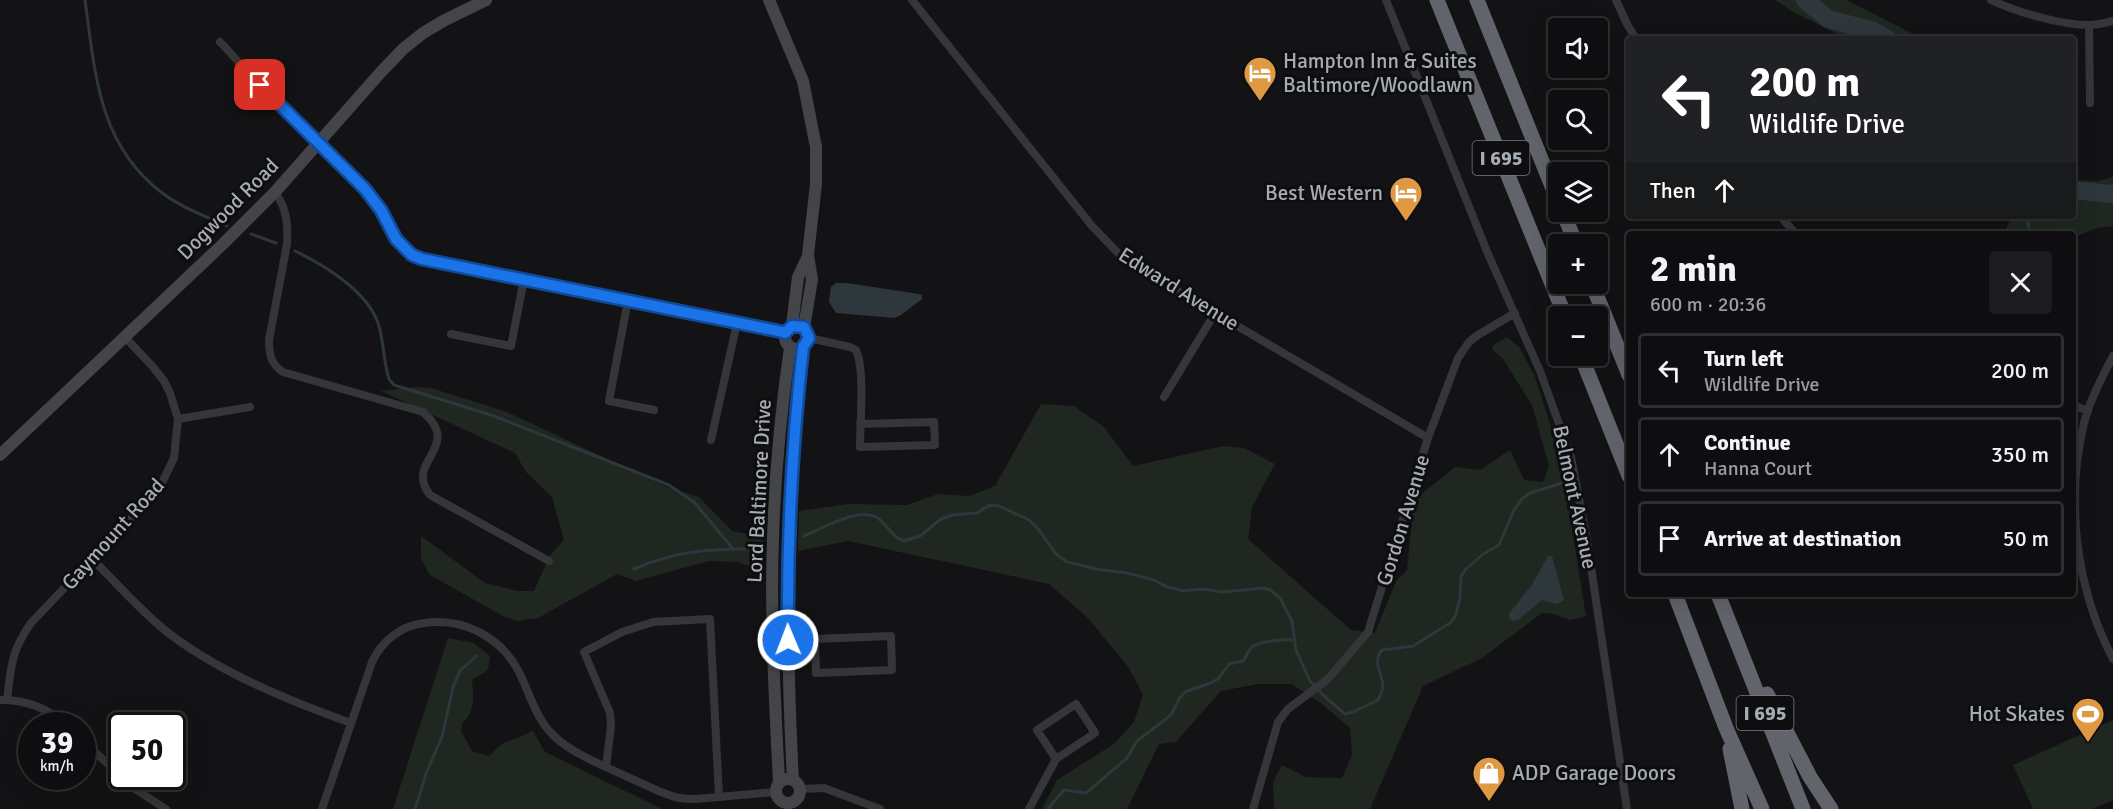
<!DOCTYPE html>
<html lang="en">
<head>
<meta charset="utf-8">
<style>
	:root { --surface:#0e0e10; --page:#1c1c1e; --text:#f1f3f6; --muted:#9b9c9f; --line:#2e2e30 }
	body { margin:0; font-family:Signika,sans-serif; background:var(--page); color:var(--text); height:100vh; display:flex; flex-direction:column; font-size:22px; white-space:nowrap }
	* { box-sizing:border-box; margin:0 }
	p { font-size:20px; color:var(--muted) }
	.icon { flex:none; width:33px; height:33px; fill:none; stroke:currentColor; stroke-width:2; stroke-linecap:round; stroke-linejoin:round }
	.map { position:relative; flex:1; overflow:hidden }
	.panel { position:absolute; left:1626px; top:231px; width:450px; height:366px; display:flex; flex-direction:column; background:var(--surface); border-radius:6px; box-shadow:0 6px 24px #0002,0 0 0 2px var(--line) }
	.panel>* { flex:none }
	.hud { position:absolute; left:1626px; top:36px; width:450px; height:183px; border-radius:6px; box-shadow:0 6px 24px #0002,0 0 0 2px var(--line); background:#202124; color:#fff; overflow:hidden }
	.controls { position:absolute; left:1548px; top:18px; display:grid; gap:12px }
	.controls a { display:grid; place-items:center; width:60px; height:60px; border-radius:6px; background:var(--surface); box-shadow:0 6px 24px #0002,0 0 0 2px var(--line); font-size:30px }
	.speed { position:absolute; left:18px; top:712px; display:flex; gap:12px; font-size:30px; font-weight:700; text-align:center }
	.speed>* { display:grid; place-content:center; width:78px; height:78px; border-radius:50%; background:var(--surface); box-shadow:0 6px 24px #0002,0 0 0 2px var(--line); line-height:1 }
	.speed small { font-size:15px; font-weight:400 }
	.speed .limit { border:3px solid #111; border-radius:9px; background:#fff; color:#111 }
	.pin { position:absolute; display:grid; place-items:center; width:51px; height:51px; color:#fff; margin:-26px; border-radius:12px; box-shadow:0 3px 9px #0006 }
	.me { position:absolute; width:66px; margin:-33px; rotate:359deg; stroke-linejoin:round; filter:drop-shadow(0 0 4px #0008) }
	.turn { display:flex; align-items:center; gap:21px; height:126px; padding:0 24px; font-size:27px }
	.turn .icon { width:78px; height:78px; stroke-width:2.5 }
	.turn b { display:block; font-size:42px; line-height:51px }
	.then { display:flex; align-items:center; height:57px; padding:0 24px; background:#0003; gap:12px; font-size:22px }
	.round { display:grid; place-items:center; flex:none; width:63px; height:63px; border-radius:6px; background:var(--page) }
	.head { display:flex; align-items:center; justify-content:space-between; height:102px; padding:0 24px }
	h1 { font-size:36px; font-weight:700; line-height:45px }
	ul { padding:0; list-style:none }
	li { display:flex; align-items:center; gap:18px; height:75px; margin:0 12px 9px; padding:0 12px; border:3px solid var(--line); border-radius:6px }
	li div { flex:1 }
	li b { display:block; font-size:22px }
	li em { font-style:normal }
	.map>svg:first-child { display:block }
	.green { fill:#202720 }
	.water { fill:#2e373c }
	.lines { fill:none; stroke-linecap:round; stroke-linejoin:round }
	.stream { stroke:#2e373c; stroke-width:3 }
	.river { stroke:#2e373c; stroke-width:18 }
	.street { stroke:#353639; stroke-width:8 }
	.secondary { stroke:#434549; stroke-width:12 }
	.highway { stroke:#61646a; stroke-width:15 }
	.route-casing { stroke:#114b97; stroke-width:15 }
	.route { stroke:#1a73e8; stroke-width:10 }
	.labels { text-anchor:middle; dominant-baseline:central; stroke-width:6; stroke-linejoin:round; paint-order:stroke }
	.shield { fill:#0e0e10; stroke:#787d83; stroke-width:1.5 }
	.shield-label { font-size:20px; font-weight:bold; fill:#a6acb4 }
	.poi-label { font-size:21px; fill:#a6acb4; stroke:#0e0e10; text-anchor:start }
	.street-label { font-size:21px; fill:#a6acb4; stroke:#0e0e10 }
</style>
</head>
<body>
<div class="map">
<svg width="2113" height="809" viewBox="0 0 2113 809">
	<rect width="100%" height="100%" fill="#131315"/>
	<!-- green -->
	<path class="green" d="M1775,0H1846L1923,39H1848L1795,13Z
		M2113,177V226L2097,228L2073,238V234H2003L2012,216H2073V180L2098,181Z
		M1507,337L1519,347L1534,374L1560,455L1586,616L1570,620L1554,614L1542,613L1482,658L1423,686L1370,809H1274L1273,782L1282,765L1306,777L1342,778L1352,755L1350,728L1321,703L1291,684H1258L1221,691L1176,742L1159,744L1127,809H1042L1057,780L1114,744L1134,722L1143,695L1129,668L1088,618L1049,584L848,541L798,551L799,511L849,504L907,505L938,494L969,496L995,486L1041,404L1074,406L1104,427L1133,466L1223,446L1244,448L1275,464L1252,507L1248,539L1351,630L1375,633L1396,581L1407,570L1414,500L1455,467L1480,470L1510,450L1524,480L1543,482L1549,466L1532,405L1503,359L1492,349L1494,344Z
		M413,387L431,388L507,412L669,488L699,497L732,531L763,537V562L749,566L737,562L709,561L636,581L617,574L538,618L517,621L503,616L430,575L421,559V536L485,583L517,591H534L550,555L564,540L552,497L526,472L515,453L381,391Z
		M448,638L474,643L490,656L488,670L472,680C473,695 476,713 462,723L461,731L472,751L489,756L502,744L533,731L545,752L662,809H393Z
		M2113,720V800L2093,809H2033L2013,765Z"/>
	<!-- water -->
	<path class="water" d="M836,283H847L919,294L922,295V299L901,315L894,318L836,313L829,302L831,287Z
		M1548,556H1552L1564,600L1557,604L1542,600L1518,620L1512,621L1509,618V614L1533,583Z"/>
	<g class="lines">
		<!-- stream -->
		<path class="stream" d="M85,0C95,72 98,144 161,192C180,207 205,216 227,226
			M2026,216L2029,229L2028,234
			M251,234L276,243
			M295,251C324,265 367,291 378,323C384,341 383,360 389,379L394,385L491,415L669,485L695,503L734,550
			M804,536C824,528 860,505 879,519C888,526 893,538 904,541L920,536L941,519L953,515L977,513L988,506L997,505L1029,520L1039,530L1056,554L1067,562L1096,569L1127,573L1154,580L1165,586L1183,591L1203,589L1223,592L1264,588L1270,590L1280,598L1292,621L1296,650L1310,681L1323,695L1345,714L1353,712L1378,700C1380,696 1383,691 1383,685C1382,673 1372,662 1382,650L1413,646L1450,623L1455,617L1460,598L1461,577L1465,570L1482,555L1499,545L1514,510L1522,499L1530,493L1562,483
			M634,569C655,560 679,553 702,551C721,549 739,550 758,547
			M415,809L427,771L442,737L453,687L460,671L476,656
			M1048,809L1064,790L1086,793L1127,758L1137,741L1171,715L1179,699L1185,692L1213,682L1219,678L1229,664L1243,661C1246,657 1248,651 1251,648C1258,641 1285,639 1295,640"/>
		<!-- river -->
		<path class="river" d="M1805,0L1828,19L1874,31L1888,39
			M2073,190L2113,194"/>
		<!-- street -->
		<path class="street" d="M912,0L1092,226L1120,255L1137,267L1428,438
			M1386,0L1488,254L1540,371L1571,457L1587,540L1627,809
			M1616,0L1627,24L1636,39
			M1991,0C2016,12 2061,25 2089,25C2097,25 2105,23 2113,21
			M2089,25L2090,103
			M220,42C239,61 256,84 276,103C305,132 337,159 365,189C387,214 390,244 422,259L785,333
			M275,192C287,209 288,224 287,244L269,340C269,355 271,364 283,372L423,412C464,448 403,461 430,495L549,561
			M1780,216L1796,234
			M628,300L609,401L654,410
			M451,334L511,346L524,279
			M809,338L850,347L856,350C865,369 860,423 860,447L935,445L934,422L860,424
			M2113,356C2102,377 2090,400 2084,423C2065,502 2076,588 2113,659
			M1164,397L1215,313
			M2073,405L2088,411
			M178,419L250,407
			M711,440L737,323
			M92,559C118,584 142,613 171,635C223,674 290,701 351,723
			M788,640L891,636L892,670L816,673L815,639
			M0,700C25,699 50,709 68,726
			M7,700C11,667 11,651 31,623L160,487L174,458L178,419L170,393L164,381L153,367L124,336
			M82,740L135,789L166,809
			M606,767L611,726L610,713L584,652L622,632L653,622L710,619L719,797
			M800,789L824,788L880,809
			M322,809L372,662C382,641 400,626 424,623C463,617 501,637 519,672C530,694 536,719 554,736C574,755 605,766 630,778C644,784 658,792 672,796C680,799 687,799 695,799L776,792
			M1029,809L1056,759L1095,733L1076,704L1037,730L1056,759
			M1253,809L1278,722L1288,709L1328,679L1368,632L1428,438L1458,358L1469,342L1478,335L1515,313"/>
		<!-- secondary -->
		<path class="secondary" d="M769,0L803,81L816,147V184L808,255L812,280L804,327
			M785 337a12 12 0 1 1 24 0a12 12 0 1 1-24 0Z
			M792,325L798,277L808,256
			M0,455L224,243L275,192L381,72L403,49L423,33L445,20L486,0
			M776 791a12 12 0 1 1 24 0a12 12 0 1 1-24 0Z
			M793,780C785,635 786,491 803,347
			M779,782C775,701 770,619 773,537C775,473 781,410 790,347"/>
		<!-- highway -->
		<path class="highway" d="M1437,0L1565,316
			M1477,0L1558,201
			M1563,212L1576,244
			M1592,284L1629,375
			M1581,356L1629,476
			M1675,594L1726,728L1762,809
			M1718,594L1803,809
			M1767,694L1810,777L1831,809
			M1730,749L1742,809"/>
	</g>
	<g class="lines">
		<defs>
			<path id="route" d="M260,85L365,189L381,210L396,239L412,255L422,259L783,332L785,333L792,326L804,327L809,338L803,347C792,445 787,542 788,640"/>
		</defs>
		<!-- route casing -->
		<use href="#route" class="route-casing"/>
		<!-- route -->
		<use href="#route" class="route"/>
	</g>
	<!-- icons -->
	<defs>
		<symbol id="hotel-pin" viewBox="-11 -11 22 30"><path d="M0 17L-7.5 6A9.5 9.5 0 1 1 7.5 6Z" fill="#de9942" stroke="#0e0e10"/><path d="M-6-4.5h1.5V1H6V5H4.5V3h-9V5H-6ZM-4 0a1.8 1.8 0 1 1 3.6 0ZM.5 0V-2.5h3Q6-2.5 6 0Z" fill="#fff"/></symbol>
		<symbol id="stadium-pin" viewBox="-11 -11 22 30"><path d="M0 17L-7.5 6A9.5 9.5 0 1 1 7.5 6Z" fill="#de9942" stroke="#0e0e10"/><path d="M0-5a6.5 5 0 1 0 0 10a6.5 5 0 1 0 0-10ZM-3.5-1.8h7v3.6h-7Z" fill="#fff"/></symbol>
		<symbol id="shop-pin" viewBox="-11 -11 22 30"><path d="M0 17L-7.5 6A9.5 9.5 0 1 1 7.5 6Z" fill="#de9942" stroke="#0e0e10"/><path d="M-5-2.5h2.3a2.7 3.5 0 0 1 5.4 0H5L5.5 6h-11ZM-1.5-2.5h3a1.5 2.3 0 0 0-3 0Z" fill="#fff"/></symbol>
	</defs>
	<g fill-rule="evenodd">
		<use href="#hotel-pin" x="1241" y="54" width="38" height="52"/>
		<use href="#hotel-pin" x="1387" y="174" width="38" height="52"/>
		<use href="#stadium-pin" x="2069" y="695" width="38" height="52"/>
		<use href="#shop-pin" x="1470" y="754" width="38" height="52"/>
	</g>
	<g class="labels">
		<!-- shield labels -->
		<g class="shield">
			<rect x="1472.5" y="141" width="57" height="34" rx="4.5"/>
			<rect x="1736.5" y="696" width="57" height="34" rx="4.5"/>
		</g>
		<g class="shield-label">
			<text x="1501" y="158">I 695</text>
			<text x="1765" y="713">I 695</text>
		</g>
		<!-- poi labels -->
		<g class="poi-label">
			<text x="1283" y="61">Hampton Inn &amp; Suites<tspan x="1283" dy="24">Baltimore/Woodlawn</tspan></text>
			<text x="1383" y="193" text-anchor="end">Best Western</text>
			<text x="2065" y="714" text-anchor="end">Hot Skates</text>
			<text x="1512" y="773">ADP Garage Doors</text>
		</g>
		<!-- street labels -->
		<g class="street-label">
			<text transform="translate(228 209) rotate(-45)">Dogwood Road</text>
			<text transform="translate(1179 289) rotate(32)">Edward Avenue</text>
			<text transform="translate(759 491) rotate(-87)">Lord Baltimore Drive</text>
			<text transform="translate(1575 497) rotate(78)">Belmont Avenue</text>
			<text transform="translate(1403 520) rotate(-73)">Gordon Avenue</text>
			<text transform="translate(113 534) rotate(-48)">Gaymount Road</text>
		</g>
	</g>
</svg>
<div class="controls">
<a><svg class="icon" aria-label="sound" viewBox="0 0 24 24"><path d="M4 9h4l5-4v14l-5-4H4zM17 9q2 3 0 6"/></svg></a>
<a><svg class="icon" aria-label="search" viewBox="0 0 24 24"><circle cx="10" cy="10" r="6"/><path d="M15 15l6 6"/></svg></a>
<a><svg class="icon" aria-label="layers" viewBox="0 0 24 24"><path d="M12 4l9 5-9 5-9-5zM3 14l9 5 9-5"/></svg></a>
<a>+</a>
<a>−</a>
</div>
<div class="speed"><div>39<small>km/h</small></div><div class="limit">50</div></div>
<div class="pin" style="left:260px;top:85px;background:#d93025"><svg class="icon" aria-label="arrive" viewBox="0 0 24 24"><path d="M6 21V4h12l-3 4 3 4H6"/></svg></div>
<svg class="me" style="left:788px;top:640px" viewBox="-20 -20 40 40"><circle r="17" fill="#1a73e8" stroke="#fff" stroke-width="3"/><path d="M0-11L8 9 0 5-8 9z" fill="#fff"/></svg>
<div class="hud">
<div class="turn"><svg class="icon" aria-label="left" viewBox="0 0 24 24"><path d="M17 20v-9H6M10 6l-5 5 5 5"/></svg><div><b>200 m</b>Wildlife Drive</div></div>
<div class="then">Then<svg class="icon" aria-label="ahead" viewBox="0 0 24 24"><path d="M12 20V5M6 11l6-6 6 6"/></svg></div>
</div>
<section class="panel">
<div class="head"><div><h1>2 min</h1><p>600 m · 20:36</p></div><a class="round"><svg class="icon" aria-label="close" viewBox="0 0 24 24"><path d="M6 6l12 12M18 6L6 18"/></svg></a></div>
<ul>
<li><svg class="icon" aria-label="left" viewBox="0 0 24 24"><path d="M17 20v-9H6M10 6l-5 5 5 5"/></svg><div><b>Turn left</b><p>Wildlife Drive</p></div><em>200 m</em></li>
<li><svg class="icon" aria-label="ahead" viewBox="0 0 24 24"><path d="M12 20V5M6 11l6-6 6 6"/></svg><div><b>Continue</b><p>Hanna Court</p></div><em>350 m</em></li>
<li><svg class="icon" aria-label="arrive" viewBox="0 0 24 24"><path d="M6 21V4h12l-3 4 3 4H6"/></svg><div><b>Arrive at destination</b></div><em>50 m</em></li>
</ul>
</section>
</div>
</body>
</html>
